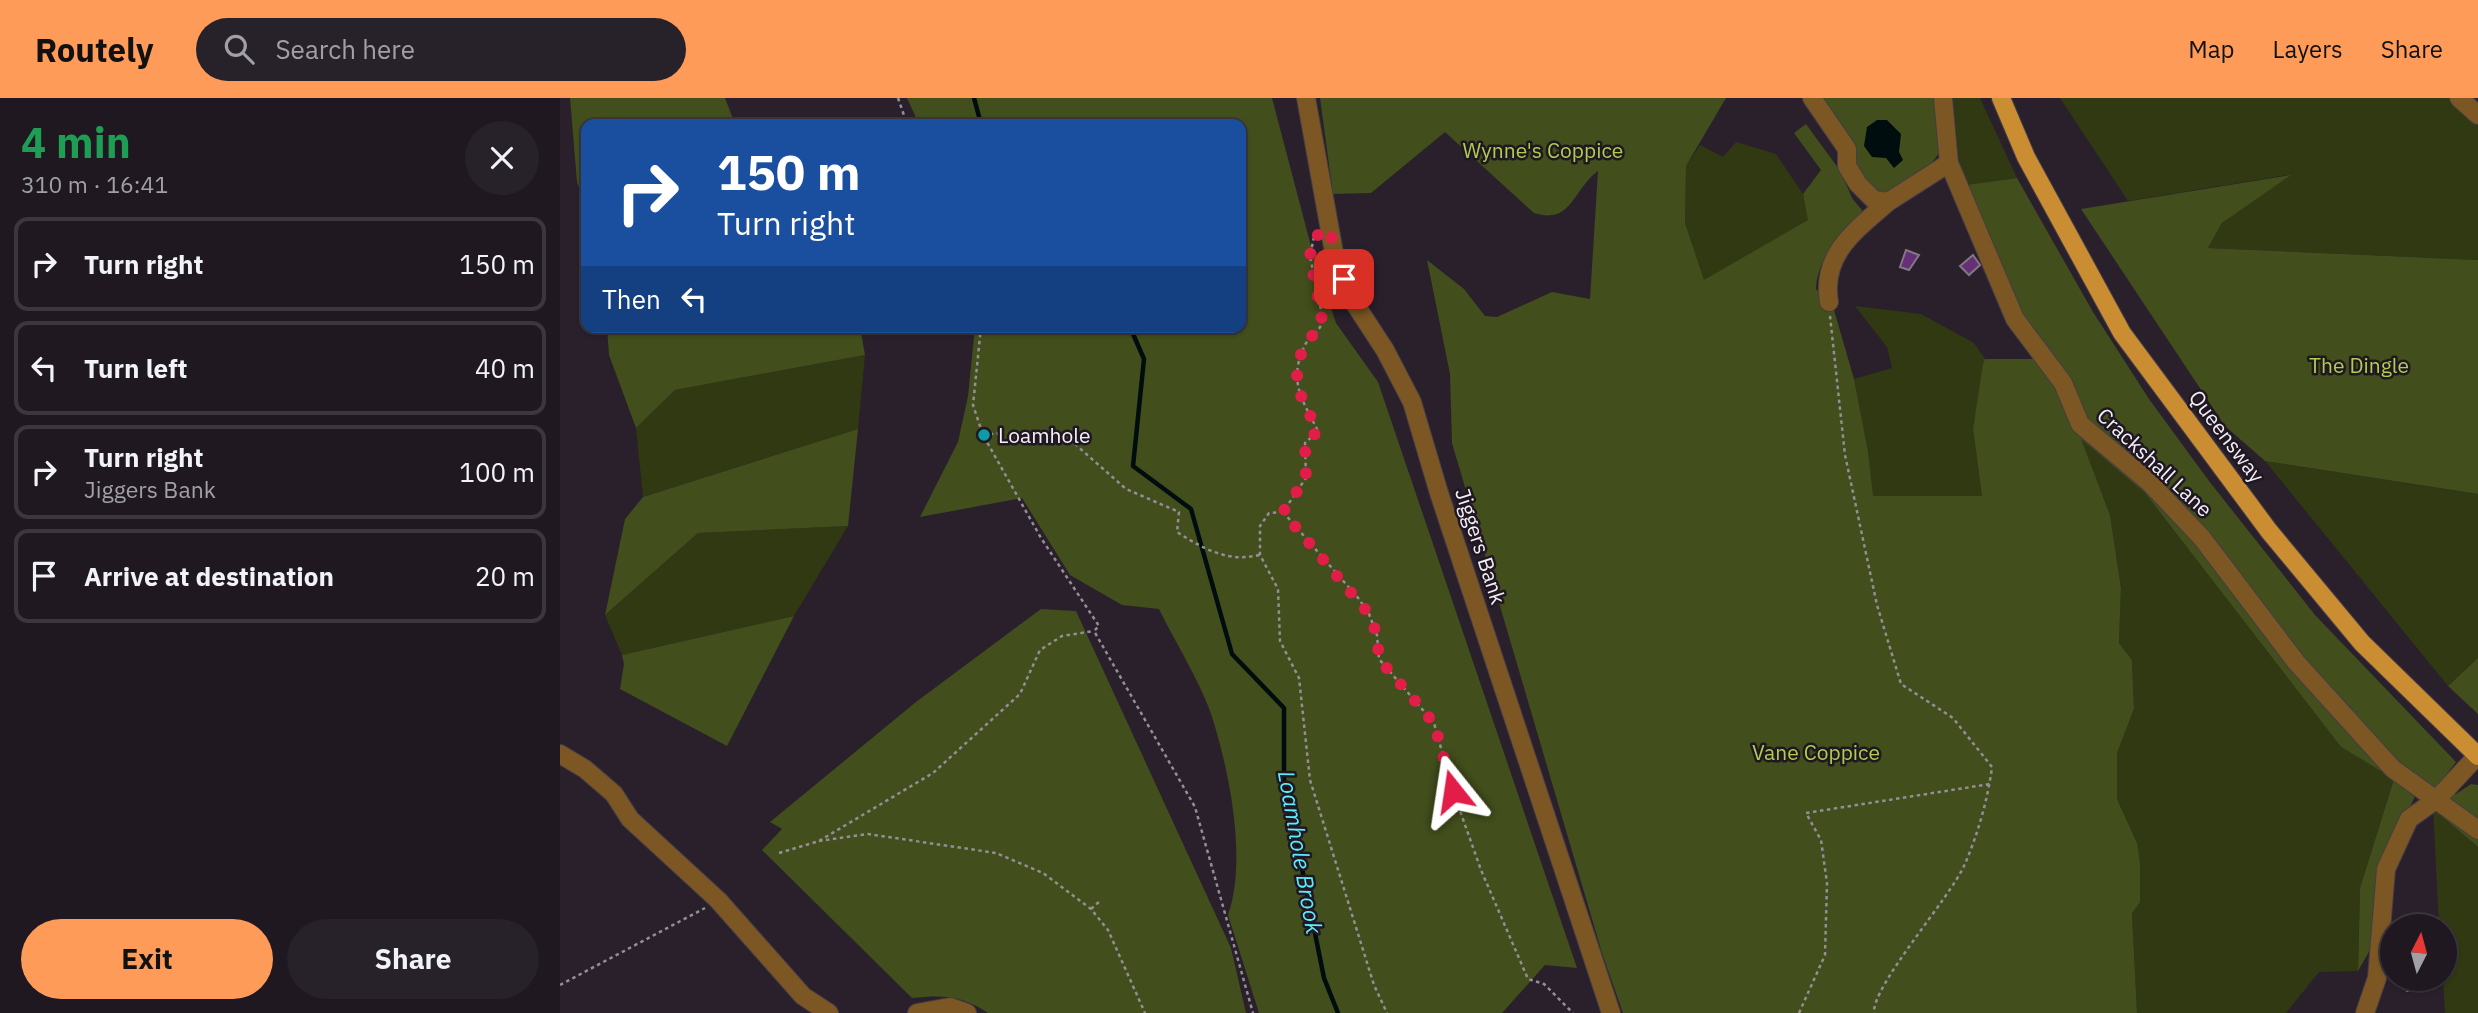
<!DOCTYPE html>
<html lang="en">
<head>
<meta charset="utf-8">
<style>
	:root { --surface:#1f1821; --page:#27212a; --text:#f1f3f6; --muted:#a1a0a5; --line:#3c373f; --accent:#ff9b59 }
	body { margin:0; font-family:"IBM Plex Sans",sans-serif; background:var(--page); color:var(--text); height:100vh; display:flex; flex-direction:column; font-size:26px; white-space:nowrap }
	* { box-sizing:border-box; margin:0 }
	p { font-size:23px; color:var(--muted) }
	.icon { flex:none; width:38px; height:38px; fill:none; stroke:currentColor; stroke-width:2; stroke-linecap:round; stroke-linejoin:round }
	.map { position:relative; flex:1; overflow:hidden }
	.side { display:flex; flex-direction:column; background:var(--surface); width:560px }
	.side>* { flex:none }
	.top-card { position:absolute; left:21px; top:21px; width:665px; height:214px; border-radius:14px; box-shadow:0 2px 5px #0004,0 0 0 2px var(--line); background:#1a4fa0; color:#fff; overflow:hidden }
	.needle { width:46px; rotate:6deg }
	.tools { position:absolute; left:1820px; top:816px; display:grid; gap:14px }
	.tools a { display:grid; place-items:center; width:77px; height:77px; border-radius:50%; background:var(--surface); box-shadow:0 2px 5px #0004,0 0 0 2px var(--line); font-size:35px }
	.pin { position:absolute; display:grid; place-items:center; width:60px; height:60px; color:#fff; margin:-30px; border-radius:14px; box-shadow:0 4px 10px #0006 }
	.me { position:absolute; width:77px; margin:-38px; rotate:345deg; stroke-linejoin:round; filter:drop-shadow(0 0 5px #0008) }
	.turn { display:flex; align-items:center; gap:24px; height:147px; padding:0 21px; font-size:32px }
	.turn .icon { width:91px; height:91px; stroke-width:2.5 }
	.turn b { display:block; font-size:49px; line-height:60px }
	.then { display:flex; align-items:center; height:66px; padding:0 21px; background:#0003; gap:14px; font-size:26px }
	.round { display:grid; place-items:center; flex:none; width:74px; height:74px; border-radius:37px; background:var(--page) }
	.headline { display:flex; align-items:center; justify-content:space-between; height:119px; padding:0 21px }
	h1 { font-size:42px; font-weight:800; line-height:52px; color:#1e9e55 }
	.cta { display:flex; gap:14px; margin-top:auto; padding:14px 21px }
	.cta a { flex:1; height:80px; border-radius:42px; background:var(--accent); color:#111; font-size:28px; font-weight:800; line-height:80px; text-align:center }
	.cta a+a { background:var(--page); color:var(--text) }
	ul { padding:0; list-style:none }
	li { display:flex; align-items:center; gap:21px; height:94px; margin:0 14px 10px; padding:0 7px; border:4px solid var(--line); border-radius:14px }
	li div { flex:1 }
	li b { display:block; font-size:26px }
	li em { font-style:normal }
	header { display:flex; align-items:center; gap:42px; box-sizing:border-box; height:98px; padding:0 35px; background:var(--accent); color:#111 }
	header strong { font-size:33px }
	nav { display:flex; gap:38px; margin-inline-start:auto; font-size:24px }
	.search { width:490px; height:63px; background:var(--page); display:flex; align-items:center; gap:18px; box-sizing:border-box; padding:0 24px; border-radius:38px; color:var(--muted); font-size:26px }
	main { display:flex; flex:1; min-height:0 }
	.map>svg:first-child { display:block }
	.green { fill:#303911 }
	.forest { fill:#424e1b }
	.water { fill:#000d0f }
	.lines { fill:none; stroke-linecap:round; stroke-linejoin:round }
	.stream { stroke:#000d0f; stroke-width:4.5 }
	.building { fill:#663077; stroke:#817785; stroke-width:2 }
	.minor-casing { stroke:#453d48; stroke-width:20 }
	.major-casing { stroke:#453d48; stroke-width:20 }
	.path { stroke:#958d97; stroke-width:2.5; stroke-dasharray:3.5 3.5; stroke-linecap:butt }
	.minor { stroke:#7c5723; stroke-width:18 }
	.major { stroke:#ca8d32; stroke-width:18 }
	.route { stroke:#e11d48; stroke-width:12; stroke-dasharray:0 21.6 }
	.culture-dot { fill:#0f9aa8; stroke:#1f1722; stroke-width:2.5 }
	.labels { text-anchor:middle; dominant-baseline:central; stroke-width:5; stroke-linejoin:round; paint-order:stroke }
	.park-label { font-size:21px; fill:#b0cd4d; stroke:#1f1722 }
	.poi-label { font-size:21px; fill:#f4eef6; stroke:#1f1722; text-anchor:start }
	.street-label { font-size:21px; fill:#f4eef6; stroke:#1f1722 }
	.water-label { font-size:23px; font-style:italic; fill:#5aedfd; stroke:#1f1722 }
</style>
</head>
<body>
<header>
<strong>Routely</strong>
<div class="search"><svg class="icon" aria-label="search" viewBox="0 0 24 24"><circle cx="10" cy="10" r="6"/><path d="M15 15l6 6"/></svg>Search here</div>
<nav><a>Map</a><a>Layers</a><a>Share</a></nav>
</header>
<main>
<section class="side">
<div class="headline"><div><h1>4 min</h1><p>310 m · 16:41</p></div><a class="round"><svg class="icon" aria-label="close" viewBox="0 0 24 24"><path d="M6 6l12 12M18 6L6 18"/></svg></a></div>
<ul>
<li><svg class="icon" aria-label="right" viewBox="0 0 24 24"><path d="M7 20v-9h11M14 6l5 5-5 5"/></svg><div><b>Turn right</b></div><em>150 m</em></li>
<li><svg class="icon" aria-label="left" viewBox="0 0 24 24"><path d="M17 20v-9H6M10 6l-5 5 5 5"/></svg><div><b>Turn left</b></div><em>40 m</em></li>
<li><svg class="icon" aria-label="right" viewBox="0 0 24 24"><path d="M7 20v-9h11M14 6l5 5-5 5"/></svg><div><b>Turn right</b><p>Jiggers Bank</p></div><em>100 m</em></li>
<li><svg class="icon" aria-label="arrive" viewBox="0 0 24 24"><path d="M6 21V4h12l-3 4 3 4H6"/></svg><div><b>Arrive at destination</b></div><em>20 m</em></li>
</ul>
<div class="cta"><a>Exit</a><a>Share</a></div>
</section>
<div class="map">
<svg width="1918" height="915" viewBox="0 0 1918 915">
	<rect width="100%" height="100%" fill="#29202c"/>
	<!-- green -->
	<path class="green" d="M1393,0H1420L1457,80L1406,87L1399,62Z
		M1500,0H1892L1918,26V162L1648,150L1662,125L1727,77L1568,103Z
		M1176,44L1216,56L1243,96L1249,122L1144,183L1125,125L1126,68L1140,47L1163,59Z
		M1295,208L1361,216L1414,245L1425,261L1413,331L1422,398H1312L1308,353L1294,281L1332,270L1327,249Z
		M305,257L298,331L83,399L76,330L115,292Z
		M1520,340L1585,395L1781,649L1834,681L1800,790L1798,873L1759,874L1726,915H1577L1572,815L1577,745L1557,701V655L1574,611L1572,562L1559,545L1561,490L1550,417Z
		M1705,363L1918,396V560L1888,588Z
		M288,428L234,518L62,557L45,517L138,435Z
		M1873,709L1918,749V915H1885L1883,880L1885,828H1879Z"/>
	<!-- forest -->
	<path class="forest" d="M10,0H165L175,26H26V108L17,84Z
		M347,0H712L752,152L776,225L818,284L1017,870L985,867L942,915H699L668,817C687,763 670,677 653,622C643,588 615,544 599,511L562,507L510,477L462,400L360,419L398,344L408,298L415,229H681V26H359Z
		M760,0H1166L1126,68L1125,125L1144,182L1248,122L1243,96L1261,72L1234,35L1246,26L1281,74L1292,100L1305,116C1283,138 1257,158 1256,191L1274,212L1294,281L1308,353L1313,398H1422L1413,331L1423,266L1425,261H1476L1406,87L1457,80L1533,214L1589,301L1649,383L1755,517L1896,664L1879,686L1896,696L1911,686L1918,687V749L1856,696L1815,786L1810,852L1798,873L1800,790L1834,681L1781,649L1585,395L1521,341L1550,417L1561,490L1559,545L1572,562L1574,611L1557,655V701L1577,745L1580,765V804L1572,815L1577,915H1063L1042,855L892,345L890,276L867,162L904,191L925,218L937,219L992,194L1030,201L1038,73C1013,91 1012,127 974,115L885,34L811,95L773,96Z
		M1256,0H1374L1379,55L1360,81L1326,99C1290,83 1274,33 1256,0Z
		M1731,77L1662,125L1648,150L1918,162V396L1705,363L1665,328L1521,111Z
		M47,229H300L305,257L115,292L76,330L49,257Z
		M298,331L288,428L138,435L45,517L65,421L83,399Z
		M481,511L516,513L671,850L686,915H428C401,897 383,897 352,900L202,752L222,731L210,724L356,604Z
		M234,518L167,648L60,591L64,566L62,557Z
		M1918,560V616L1888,588Z"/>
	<!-- water -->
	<path class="water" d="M1317,22H1327L1341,36L1339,54L1343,62L1334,70L1326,60L1312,59L1304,48L1307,29Z"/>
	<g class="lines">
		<!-- stream -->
		<path class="stream" d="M414,0L421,26
			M570,229L584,261L573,368L631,411L672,556L724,610V681L764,880L778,915"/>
	</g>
	<!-- building -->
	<path class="building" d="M1346,152L1359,157L1349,172L1340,169Z
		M1413,157L1420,167L1409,177L1400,168Z
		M1847,881H1864V893H1847Z"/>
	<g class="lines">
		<defs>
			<path id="minor" d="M746,0L775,160L793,203L825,252L852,304L879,395L1051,915
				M1252,0L1287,51V68L1298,86L1314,102L1328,104L1389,65
				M1383,0L1389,65L1455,221L1503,285L1520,326L1589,384L1642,440L1736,564L1833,671L1918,732
				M1899,0L1918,17
				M1269,204C1261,156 1296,132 1328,104
				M0,656L25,671L54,696L70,721L158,802L243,898L269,915
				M357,915L390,909L407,915
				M1805,915L1817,880L1826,771L1849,721L1877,701L1917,658"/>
			<path id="major" d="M1441,0L1466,59L1562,235L1709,433L1802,545L1918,658"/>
		</defs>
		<!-- minor casing -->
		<use href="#minor" class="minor-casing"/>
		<!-- major casing -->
		<use href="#major" class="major-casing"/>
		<!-- path -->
		<path class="path" d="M338,0L347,26
			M754,139L750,158L763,222C760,235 749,237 744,249C728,284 743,303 758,333L745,345L746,380L723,414L709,415L700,428V457L718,491L720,543L739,580L750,682L814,887L827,915
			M1270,218L1285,357L1317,507L1341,586L1393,620L1432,669C1428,701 1417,739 1404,768C1389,801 1312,888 1314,915
			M421,229L413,307L423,337L481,440L539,528L534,533L635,709L693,915
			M423,338L437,335L443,342L507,339L566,391L619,414L617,434C642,450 668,465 699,457
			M723,414L799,501L809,516L817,537L819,561L874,625L893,693L921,772L968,881L984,886L1013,915
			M259,743L308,736L436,755L483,775L531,811L548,832L585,915
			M219,755L259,743L373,675L460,596L480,552L502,538L534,533
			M531,811L541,802
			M0,887L145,810
			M1239,915L1265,857L1267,785L1261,742L1246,715L1430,686"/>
		<!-- minor -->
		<use href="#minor" class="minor"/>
		<!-- major -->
		<use href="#major" class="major"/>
	</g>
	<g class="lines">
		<!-- route -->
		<path class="route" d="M784,181L769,131L754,139L750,158L762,222C760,235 749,237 744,249C728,284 743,302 758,333L745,345L746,380L723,414L809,516L817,537L819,561L874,625L893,693"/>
	</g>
	<!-- markers -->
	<circle class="culture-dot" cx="424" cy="337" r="7"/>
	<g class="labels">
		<!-- park labels -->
		<g class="park-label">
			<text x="983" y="52">Wynne's Coppice</text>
			<text x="1799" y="267">The Dingle</text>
			<text x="1256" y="654">Vane Coppice</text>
		</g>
		<!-- poi labels -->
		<g class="poi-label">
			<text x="438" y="337">Loamhole</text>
		</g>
		<!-- street labels -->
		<g class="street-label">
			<text transform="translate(1667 338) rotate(53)">Queensway</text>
			<text transform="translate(1595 364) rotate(43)">Crackshall Lane</text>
			<text transform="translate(921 448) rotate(72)">Jiggers Bank</text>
		</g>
		<!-- water labels -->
		<g class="water-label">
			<text transform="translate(741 754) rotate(80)">Loamhole Brook</text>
		</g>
	</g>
</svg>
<div class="tools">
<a><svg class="needle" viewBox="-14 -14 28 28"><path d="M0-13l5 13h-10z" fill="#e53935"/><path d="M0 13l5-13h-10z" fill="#a1a0a5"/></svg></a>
</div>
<div class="pin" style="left:784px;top:181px;background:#d93025"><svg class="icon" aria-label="arrive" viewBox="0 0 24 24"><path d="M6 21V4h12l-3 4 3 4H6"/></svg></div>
<svg class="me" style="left:893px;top:693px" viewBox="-20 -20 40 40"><path d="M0-17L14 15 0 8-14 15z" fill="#e11d48" stroke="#fff" stroke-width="4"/></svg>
<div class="top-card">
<div class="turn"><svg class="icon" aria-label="right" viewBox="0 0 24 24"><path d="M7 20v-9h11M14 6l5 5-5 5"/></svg><div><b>150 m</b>Turn right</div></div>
<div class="then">Then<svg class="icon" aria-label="left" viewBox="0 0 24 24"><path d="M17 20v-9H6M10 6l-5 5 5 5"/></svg></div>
</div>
</div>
</main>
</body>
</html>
